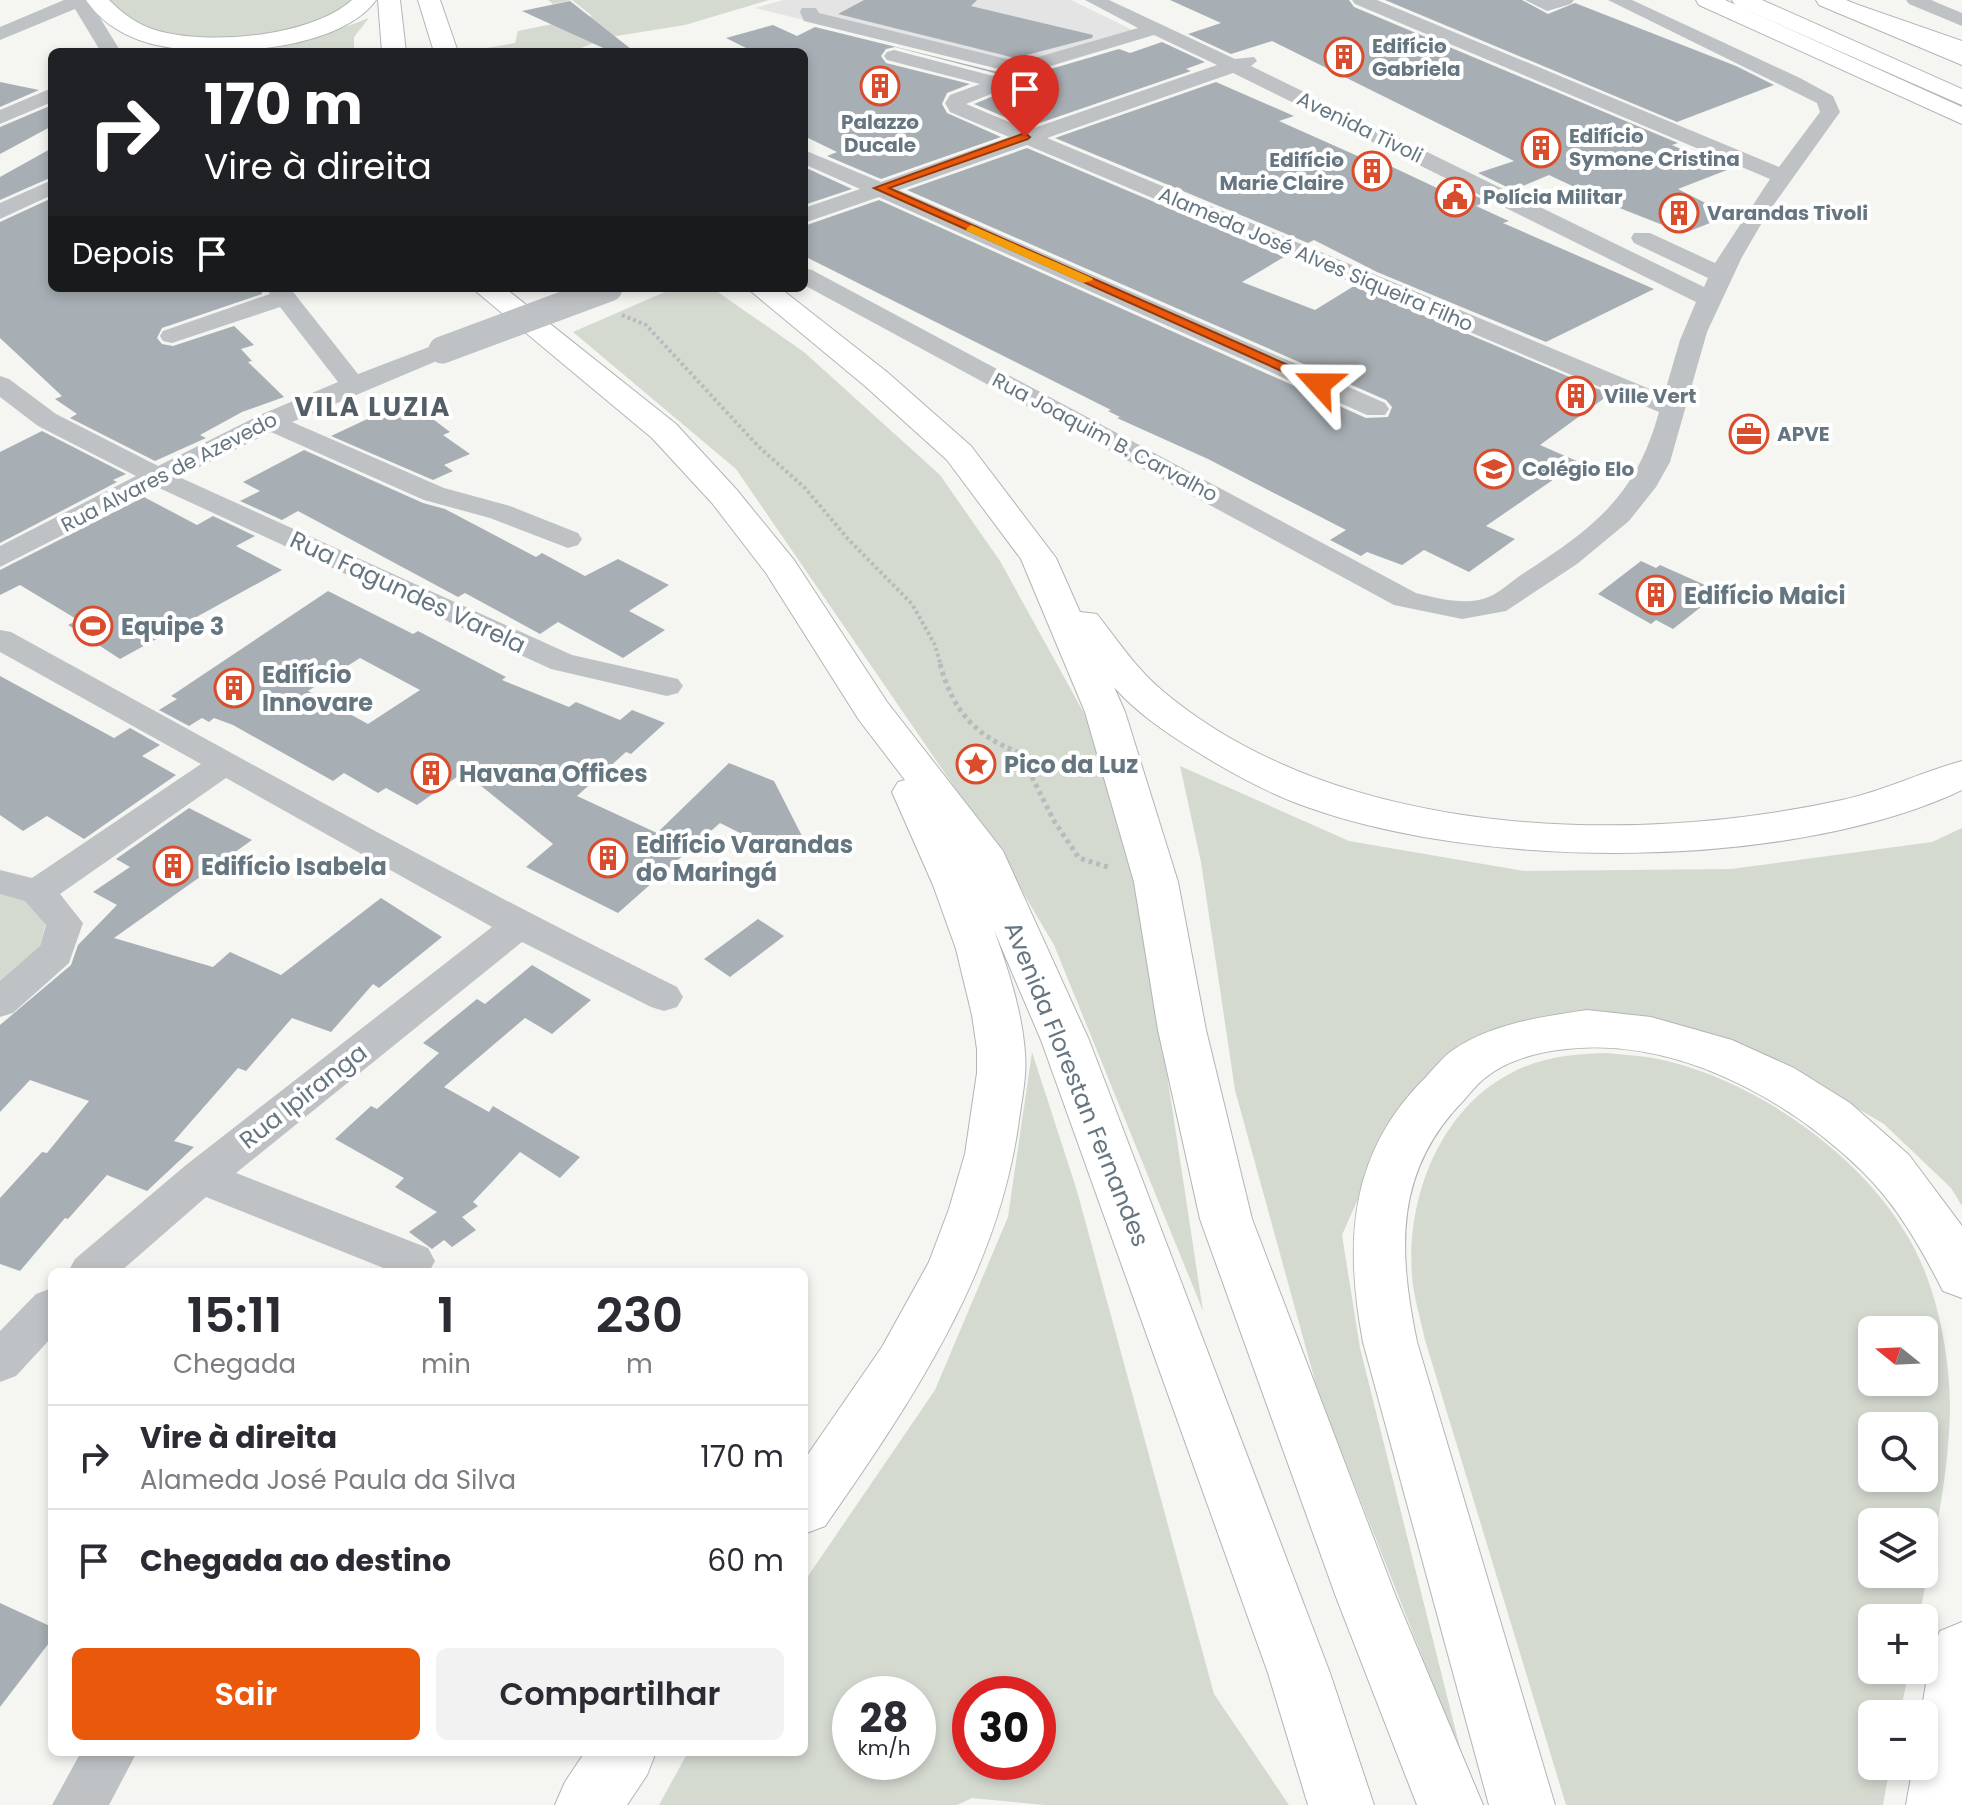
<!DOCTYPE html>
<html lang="pt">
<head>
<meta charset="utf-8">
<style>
	:root { --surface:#fff; --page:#f2f2f3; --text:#2b2b33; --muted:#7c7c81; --line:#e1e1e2; --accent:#ea580c }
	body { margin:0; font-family:Poppins,sans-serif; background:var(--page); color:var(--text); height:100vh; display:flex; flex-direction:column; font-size:30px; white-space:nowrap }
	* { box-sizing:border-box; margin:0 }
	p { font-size:26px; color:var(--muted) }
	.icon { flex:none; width:44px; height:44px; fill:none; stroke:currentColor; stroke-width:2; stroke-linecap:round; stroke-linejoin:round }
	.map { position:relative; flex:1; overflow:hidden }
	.drawer { position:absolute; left:48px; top:1268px; width:760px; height:488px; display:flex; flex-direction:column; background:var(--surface); border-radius:12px; box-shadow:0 4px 12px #0003 }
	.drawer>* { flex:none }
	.top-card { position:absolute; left:48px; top:48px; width:760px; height:244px; border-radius:12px; box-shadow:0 4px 12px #0003; background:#202124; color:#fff; overflow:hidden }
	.needle { width:52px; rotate:288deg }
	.fabs { position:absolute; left:1858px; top:1316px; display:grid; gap:16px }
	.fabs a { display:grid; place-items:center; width:80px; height:80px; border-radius:12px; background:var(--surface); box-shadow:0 4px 12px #0003; font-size:40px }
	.speed { position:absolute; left:832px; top:1676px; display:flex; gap:16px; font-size:40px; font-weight:700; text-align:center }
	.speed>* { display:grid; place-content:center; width:104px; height:104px; border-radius:50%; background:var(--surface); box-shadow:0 4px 12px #0003; line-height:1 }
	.speed small { font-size:20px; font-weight:400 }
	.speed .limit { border:12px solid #d22; background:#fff; color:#111 }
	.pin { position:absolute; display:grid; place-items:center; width:68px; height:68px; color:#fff; margin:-82px -34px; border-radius:50% 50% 50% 0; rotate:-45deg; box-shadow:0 0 8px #0007 }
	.pin .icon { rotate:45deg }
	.me { position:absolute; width:88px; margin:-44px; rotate:294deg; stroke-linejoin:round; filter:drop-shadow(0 0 6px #0008) }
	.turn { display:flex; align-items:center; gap:28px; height:168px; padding:0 24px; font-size:36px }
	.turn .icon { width:104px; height:104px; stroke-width:2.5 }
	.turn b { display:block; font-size:56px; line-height:68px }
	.then { display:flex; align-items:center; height:76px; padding:0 24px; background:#0003; gap:16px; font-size:30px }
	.eta { display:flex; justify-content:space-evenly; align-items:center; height:136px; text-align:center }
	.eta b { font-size:48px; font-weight:600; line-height:56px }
	.button { display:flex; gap:16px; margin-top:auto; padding:16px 24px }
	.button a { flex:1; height:92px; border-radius:12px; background:var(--accent); color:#fff; font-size:32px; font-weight:600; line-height:92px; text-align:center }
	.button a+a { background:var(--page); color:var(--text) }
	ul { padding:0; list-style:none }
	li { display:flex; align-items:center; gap:24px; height:104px; padding:0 24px; border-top:2px solid var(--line) }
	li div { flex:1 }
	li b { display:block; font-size:30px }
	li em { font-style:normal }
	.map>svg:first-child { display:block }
	.built { fill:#e3e4e3 }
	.green { fill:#d5dad1; fill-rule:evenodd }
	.building { fill:#a8afb4; fill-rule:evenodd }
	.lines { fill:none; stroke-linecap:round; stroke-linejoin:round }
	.major-casing { stroke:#b1b6b9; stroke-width:2 }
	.highway-casing { stroke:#b1b5b8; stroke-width:2 }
	.path-far1 { stroke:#b8bbbd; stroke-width:4; stroke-dasharray:3 3; stroke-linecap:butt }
	.path { stroke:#b8bbbd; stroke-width:5; stroke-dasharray:4 4; stroke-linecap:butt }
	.minor { fill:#bec2c5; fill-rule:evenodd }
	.major { fill:#fff; fill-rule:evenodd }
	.highway { fill:#fff; fill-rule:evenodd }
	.minor-bridge-far1 { stroke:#bec2c5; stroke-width:21 }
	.minor-bridge { stroke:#bec2c5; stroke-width:27 }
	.route { fill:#ea580c; stroke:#983908; stroke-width:2 }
	.slow { fill:#f59e0b }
	.labels { text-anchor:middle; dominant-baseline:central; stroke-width:8; stroke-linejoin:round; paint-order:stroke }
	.far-poi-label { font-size:20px; font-weight:bold; fill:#657681; stroke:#fff; text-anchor:start }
	.far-street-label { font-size:20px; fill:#657681; stroke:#fff }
	.street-label { font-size:24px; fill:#657681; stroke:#fff }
	.poi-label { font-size:24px; font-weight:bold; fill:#657681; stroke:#fff; text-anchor:start }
	.far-district-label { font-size:26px; font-weight:bold; letter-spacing:2px; fill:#535f67; stroke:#fff }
</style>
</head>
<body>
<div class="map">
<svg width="1962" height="1805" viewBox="0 0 1962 1805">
	<rect width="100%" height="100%" fill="#f5f5f2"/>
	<!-- built -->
	<path class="built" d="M783,0H1071L1147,37L1026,74L755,8Z"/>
	<!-- green -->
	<path class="green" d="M107,0H357L333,17L274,35L212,41L142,29Z
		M548,0H769L685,25L610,37L570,52L475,50L515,43L518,31L592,16L572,0L553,4Z
		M369,18L354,37V52H229C279,49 323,36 369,18Z
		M674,288H712L804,352L940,475L1000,561L1085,715L1134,857L1203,1311L1054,945L999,852L736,469L573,332Z
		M1180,766L1349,841L1524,871L1731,869L1932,842L1962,828V1206L1951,1188L1884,1124L1772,1058L1661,1021L1558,1016L1488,1031L1423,1083L1377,1156L1342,1235L1360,1348L1463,1760L1318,1392L1235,1090L1201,862Z
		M0,892L27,901L46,923L38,953L0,985Z
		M1032,1052L1077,1191L1214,1694L1289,1805H1044L972,1798L957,1805H659L688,1752H804V1582L935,1390L1008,1217ZM850,1694H918V1762H850ZM1038,1694V1762H970V1694Z
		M1605,1053C1627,1055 1649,1056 1671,1062C1773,1088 1891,1176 1927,1277C1942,1317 1950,1366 1950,1408C1949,1479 1932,1549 1919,1618H1872V1670H1909L1900,1714H1872V1766H1890L1883,1805H1566L1425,1340C1421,1322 1416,1304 1413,1286C1403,1204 1438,1108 1515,1071C1543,1057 1574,1054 1605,1053ZM1872,1330H1924V1382H1872ZM1924,1426V1478H1872V1426ZM1872,1522H1924V1574H1872Z"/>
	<!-- building -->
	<path class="building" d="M864,0H977L971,6L1093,35L1092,38L1015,58L838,14Z
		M1170,0H1349L1354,7L1678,143L1672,145L1727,170L1678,189L1727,214L1719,216L1723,218L1687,232L1678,231L1617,207L1549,175L1513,190L1478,173L1514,161L1272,41L1231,54L1188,34L1221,23Z
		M1385,0H1522L1548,14L1575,3L1736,66L1774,85L1677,122Z
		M570,1L631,49L629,52H612L522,11Z
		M773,25L797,36L815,27L1014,76L1037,73L1119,49L1130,53L1162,42L1205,62L1186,69L1191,71L1028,127L974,104L1003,92L1007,85L1002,75L895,47L886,49L881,56L886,63L970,84L947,93L942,104L947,113L1001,137L881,179L827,156L837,152L804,136V52H754L726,38Z
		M0,82L39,90L0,107Z
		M1216,82L1294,116L1279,121L1362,158L1369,156L1437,188L1449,183L1486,201L1476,206L1509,221L1503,223L1654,289L1546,342L1377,272L1314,240L1308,243L1055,138Z
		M52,105V126L0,154V127Z
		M52,148V177L0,200V177Z
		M1027,148L1284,257L1242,282L1315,310L1354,286L1610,394L1540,445L1579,462L1486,526L1515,539L1469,572L1424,550L1402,565L1367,552L1361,556L1330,540L1346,530L1208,459L1117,418L1120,417L1108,411L1111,410L804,256V226L879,200L1366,418L1388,417L1392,407L1386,400L907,190Z
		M804,167L852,189L804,205Z
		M52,198V288H261L262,294L162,328L157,338L162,344L173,346L234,326L254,345L241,349L252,361L248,362L284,397L242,412L200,435L206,438L155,461L70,418L77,414L55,399L62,396L0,338V222Z
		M408,400L450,432L443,435L470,454L444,465L453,471L433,480L331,436Z
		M42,431L126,474L113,480L117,482L0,543V452Z
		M304,450L423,503L445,509L536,557L542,553L585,576L618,559L669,585L629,611L665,630L623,658L558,622L540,634L465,593L458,597L298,511L282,520L240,501L260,491L243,482Z
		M144,497L197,525L213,516L255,536L236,546L282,570L120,659L68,625L78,620L20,585L0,595V570Z
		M1641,561L1656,568L1660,565L1705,585L1700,589L1715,596L1673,629L1656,620L1651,624L1598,594Z
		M328,591L413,634L418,631L506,677L502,680L569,707L576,702L620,720L632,710L665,723L631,754L626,752L577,796L657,833L729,763L774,781L802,836L764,845L720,823L618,913L526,867L553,844L464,772L417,805L386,788L378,793L344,773L333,781L233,725L214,718L209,722L202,718L189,726L159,710L177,699L171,696ZM360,658L420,690L368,724L308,691Z
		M0,676L114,738L130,728L160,745L142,756L176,775L84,839L47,816L23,831L0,815Z
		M189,808L252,840L114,938L213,967L230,952L281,975L381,898L442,937L379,988L373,984L331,1032L292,1018L246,1071L238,1068L174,1141L194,1147L147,1191L107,1175L68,1219L65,1218L20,1271L0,1264V1198L42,1152L47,1153L89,1101L30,1080L0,1112V1025L71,965L78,945L117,905L93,892L130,867L116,859Z
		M758,919L784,936L730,977L704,959Z
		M532,965L591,1000L552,1034L525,1018L444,1087L489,1112L493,1106L580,1157L560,1178L520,1152L473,1202L478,1206L462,1217L476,1230L452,1247L444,1240L432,1249L409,1232L437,1212L395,1187L404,1178L335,1139L371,1106L377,1109L439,1053L423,1043L477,999L485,1004Z
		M0,1603L52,1627V1639L0,1707Z"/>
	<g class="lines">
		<defs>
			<path id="major" d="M1696,0H1725L1962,107V124L1699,5Z
				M1816,0H1846L1962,49V65L1819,5Z"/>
			<path id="highway" d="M86,0H109C122,13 138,25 155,30C207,46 311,37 352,0H376C338,54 196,61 139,40C117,32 99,19 86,0Z
				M378,0H400L406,52H382Z
				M418,0H440L458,52H434Z
				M1732,0H1762L1962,89V105L1735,5Z
				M1844,0L1962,41V56L1836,12L1833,7L1836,2Z
				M472,288H505L676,424L736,489L794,560L887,702L1003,851L1089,1040L1330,1673L1374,1805H1308L1268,1673L1041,1040L994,930C1008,969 1022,1011 1025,1053C1027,1075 1022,1098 1019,1120C999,1272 911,1403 825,1526L804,1534V1460L882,1347L929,1262L949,1209L965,1154L977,1073V1049L972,1015L956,949L933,885L892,792L898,782L905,780L859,720L766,573L712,503L652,438Z
				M747,288H780L887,372L971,446L1056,558L1080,612L1097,614C1118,641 1137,670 1164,692C1338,838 1629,847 1842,800C1884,791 1921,772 1962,761V790L1949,796C1776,870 1484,870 1307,807C1267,793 1231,773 1194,750C1165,732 1137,713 1114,687L1125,712L1178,882L1206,1030L1252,1219L1396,1597L1483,1805H1417L1336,1597L1200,1219L1158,1030L1134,882L1085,712L1021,559L947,460L865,386Z
				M1587,1010L1651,1017L1732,1040L1794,1068L1850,1103L1909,1155L1962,1226V1298L1943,1291C1921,1248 1897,1205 1862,1171C1784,1095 1669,1034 1558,1050C1534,1053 1504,1062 1485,1078C1477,1084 1471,1092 1464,1100C1394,1171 1398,1250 1417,1342L1555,1805H1489L1363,1342C1344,1241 1349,1152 1427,1076C1435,1067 1444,1056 1453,1050C1493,1023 1541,1017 1587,1010Z
				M1962,1622V1805H1906L1913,1766H1924V1714H1921L1931,1653L1940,1631Z
				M585,1752H656L647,1775L627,1805H555L565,1782Z"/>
		</defs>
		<!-- major casing -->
		<use href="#major" class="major-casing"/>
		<!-- highway casing -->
		<use href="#highway" class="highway-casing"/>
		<!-- path-far1 -->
		<path class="path-far1" d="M622,315L646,325L758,446L805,488L848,539L912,604L935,645L941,666"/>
		<!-- path -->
		<path class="path" d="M940,664C953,711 975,736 1020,753L1054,821L1079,858L1111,868"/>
		<!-- minor -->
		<path class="minor" d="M64,0H89L121,52H101L75,9L0,40V27Z
			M1085,0H1109L1235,59L1254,57L1257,61L1251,66L1704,287L1708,278L1634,243L1631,238L1634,233H1650L1715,263L1770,179L1355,4L1352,0H1377L1779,167L1820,112L1817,103L1608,0H1632L1800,78L1833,96L1840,112L1767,214L1742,257L1707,332L1670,462L1656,487L1629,521L1577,564L1506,611L1462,619L1394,605L804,285V268L812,270L1416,593C1436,598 1462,605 1483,599C1498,595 1511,581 1524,573C1595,527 1636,496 1659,412L1027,145L899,190L1385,403L1389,409L1385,415H1367L879,197L804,223V208L860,189L804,164V150L881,182L1009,137L950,112L945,103L950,95L980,84L887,60L884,56L887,52L894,50L1001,78L1004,86L1001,90L966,104L1028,130L1217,65L1154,35L1036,70L1015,73L804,21L800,12L802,8H816L819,13L1015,61L1028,60L1138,28ZM1233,73L1696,302L1680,340L1664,395L1047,138Z
			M1525,0H1574L1571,4L1547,11Z
			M1906,0H1931L1962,13V26L1909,4Z
			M52,88V102L0,124V110Z
			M52,180V195L0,219V203Z
			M266,288H290L358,374L442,342L451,345L455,350L451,355L292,422L444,488L510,506L578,533L582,539L578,545L568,548L490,518L424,500L271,432L179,477L572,655L678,679L683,686L678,693L667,696L551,669L157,487L0,567V546L136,476L38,426L0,397V376L9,379L56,414L158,466L260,415L338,382L280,307L172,343L163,341L160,336L163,331L270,294Z
			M0,630L11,632C232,753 451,876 677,987L683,997L677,1007L664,1011L651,1007L522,942L236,1173L428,1248L435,1261L429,1272H384L386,1269L206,1197L120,1272H68L75,1259L186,1165L492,927L226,778L60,894L83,923L69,963L13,1013L0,1017V981L40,946L46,925L25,901L0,894V870L32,878L201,764L0,652Z
			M52,1288V1337L16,1376L0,1382V1331L36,1294Z
			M81,1752H137L109,1805H52Z"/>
		<!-- major -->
		<use href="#major" class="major"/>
		<!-- highway -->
		<use href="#highway" class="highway"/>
		<!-- minor-bridge-far1 -->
		<path class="minor-bridge-far1" d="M606,289L609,288"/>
		<!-- minor-bridge -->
		<path class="minor-bridge" d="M442,350L609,288"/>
	</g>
	<!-- route -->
	<path class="route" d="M1025,133L1030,137L1028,139L889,188L1324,381V386H1315L874,188Z"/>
	<!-- slow -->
	<path class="slow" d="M971,225L1092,278L1093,280L1083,283L967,231L966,229Z"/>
	<!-- icons -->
	<defs>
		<symbol id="building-ring" viewBox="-11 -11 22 22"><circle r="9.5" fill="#fff" stroke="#da4d2c" stroke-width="1.5"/><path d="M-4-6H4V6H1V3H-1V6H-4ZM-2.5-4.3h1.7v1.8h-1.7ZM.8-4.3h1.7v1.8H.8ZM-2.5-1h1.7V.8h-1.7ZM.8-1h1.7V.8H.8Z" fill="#da4d2c"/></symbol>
		<symbol id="civic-ring" viewBox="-11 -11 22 22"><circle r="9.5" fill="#fff" stroke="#da4d2c" stroke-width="1.5"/><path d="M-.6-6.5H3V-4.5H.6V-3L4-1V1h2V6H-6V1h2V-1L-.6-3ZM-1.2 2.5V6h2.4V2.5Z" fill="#da4d2c"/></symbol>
		<symbol id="office-ring" viewBox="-11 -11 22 22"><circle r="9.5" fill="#fff" stroke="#da4d2c" stroke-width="1.5"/><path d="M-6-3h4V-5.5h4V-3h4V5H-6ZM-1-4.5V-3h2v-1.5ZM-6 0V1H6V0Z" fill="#da4d2c"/></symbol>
		<symbol id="school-ring" viewBox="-11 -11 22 22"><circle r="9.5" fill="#fff" stroke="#da4d2c" stroke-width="1.5"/><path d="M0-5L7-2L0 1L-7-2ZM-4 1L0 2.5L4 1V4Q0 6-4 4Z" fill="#da4d2c"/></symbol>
		<symbol id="stadium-ring" viewBox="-11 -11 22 22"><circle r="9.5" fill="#fff" stroke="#da4d2c" stroke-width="1.5"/><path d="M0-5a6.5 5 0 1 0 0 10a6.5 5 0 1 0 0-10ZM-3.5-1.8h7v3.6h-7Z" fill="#da4d2c"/></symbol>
		<symbol id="sight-ring" viewBox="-11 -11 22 22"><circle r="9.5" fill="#fff" stroke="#da4d2c" stroke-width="1.5"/><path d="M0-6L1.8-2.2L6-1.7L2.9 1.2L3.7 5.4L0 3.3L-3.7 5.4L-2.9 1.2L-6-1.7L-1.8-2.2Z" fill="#da4d2c"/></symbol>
	</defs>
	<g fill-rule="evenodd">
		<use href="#building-ring" x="1322" y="35" width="44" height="44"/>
		<use href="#building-ring" x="858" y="64" width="44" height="44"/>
		<use href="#building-ring" x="1519" y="126" width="44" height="44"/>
		<use href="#building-ring" x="1350" y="149" width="44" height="44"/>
		<use href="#civic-ring" x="1433" y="175" width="44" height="44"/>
		<use href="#building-ring" x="1657" y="191" width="44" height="44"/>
		<use href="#building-ring" x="1554" y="374" width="44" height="44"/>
		<use href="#office-ring" x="1727" y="412" width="44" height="44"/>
		<use href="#school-ring" x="1472" y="447" width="44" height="44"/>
		<use href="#building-ring" x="1634" y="573" width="44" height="44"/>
		<use href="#stadium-ring" x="71" y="604" width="44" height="44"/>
		<use href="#building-ring" x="212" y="666" width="44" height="44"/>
		<use href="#sight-ring" x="954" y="742" width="44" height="44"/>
		<use href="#building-ring" x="409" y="751" width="44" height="44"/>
		<use href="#building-ring" x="586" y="836" width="44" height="44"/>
		<use href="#building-ring" x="151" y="844" width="44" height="44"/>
	</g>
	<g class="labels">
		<!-- far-poi labels -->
		<g class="far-poi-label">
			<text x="1372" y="46">Edifício<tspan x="1372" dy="23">Gabriela</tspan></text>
			<text x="880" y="122" text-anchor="middle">Palazzo<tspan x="880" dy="23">Ducale</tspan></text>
			<text x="1569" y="136">Edifício<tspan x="1569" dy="23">Symone Cristina</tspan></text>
			<text x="1344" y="160" text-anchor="end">Edifício<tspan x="1344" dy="23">Marie Claire</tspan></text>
			<text x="1483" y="197">Polícia Militar</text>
			<text x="1707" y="213">Varandas Tivoli</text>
			<text x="1604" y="396">Ville Vert</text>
			<text x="1777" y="434">APVE</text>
			<text x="1522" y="469">Colégio Elo</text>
		</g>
		<!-- far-street labels -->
		<g class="far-street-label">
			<text transform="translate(1360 127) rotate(26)">Avenida Tivoli</text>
			<text transform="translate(1316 259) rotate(23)">Alameda José Alves Siqueira Filho</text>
			<text transform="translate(1105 437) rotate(28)">Rua Joaquim B. Carvalho</text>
			<text transform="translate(169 472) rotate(-27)">Rua Alvares de Azevedo</text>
		</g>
		<!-- street labels -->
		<g class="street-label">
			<text transform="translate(408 592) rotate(25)">Rua Fagundes Varela</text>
			<text transform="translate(1077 1084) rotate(68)">Avenida Florestan Fernandes</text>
			<text transform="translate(303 1096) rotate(-38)">Rua Ipiranga</text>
		</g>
		<!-- poi labels -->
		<g class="poi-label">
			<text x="1684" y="595">Edifício Maici</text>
			<text x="121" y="626">Equipe 3</text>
			<text x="262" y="674">Edifício<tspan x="262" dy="28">Innovare</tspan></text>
			<text x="1004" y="764">Pico da Luz</text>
			<text x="459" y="773">Havana Offices</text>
			<text x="636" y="844">Edifício Varandas<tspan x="636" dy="28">do Maringá</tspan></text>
			<text x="201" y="866">Edifício Isabela</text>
		</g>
		<!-- far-district labels -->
		<g class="far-district-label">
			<text x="373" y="407">VILA LUZIA</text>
		</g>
	</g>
</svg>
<div class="fabs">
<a><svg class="needle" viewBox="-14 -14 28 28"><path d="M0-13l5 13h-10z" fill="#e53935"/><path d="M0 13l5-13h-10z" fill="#7c7c81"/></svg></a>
<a><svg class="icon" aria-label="search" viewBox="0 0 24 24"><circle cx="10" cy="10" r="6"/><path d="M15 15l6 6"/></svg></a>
<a><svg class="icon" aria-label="layers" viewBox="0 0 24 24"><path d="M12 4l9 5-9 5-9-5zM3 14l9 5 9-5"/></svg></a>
<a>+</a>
<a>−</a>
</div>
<div class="speed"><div>28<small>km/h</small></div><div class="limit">30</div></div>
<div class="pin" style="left:1025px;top:137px;background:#d93025"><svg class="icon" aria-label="arrive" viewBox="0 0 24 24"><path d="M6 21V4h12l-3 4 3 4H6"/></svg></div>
<svg class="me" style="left:1319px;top:384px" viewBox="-20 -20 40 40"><path d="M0-17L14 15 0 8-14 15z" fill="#ea580c" stroke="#fff" stroke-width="4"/></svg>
<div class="top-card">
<div class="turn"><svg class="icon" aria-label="right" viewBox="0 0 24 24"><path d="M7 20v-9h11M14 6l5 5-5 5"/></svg><div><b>170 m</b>Vire à direita</div></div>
<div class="then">Depois<svg class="icon" aria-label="arrive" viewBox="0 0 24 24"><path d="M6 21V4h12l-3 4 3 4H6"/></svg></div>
</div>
<section class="drawer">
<div class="eta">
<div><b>15:11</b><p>Chegada</p></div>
<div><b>1</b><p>min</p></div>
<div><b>230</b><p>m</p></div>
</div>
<ul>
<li><svg class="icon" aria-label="right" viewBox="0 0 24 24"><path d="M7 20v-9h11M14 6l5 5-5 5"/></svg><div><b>Vire à direita</b><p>Alameda José Paula da Silva</p></div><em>170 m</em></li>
<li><svg class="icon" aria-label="arrive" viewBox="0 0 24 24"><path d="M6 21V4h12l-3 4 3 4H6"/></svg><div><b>Chegada ao destino</b></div><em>60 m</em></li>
</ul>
<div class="button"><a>Sair</a><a>Compartilhar</a></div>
</section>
</div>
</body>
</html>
